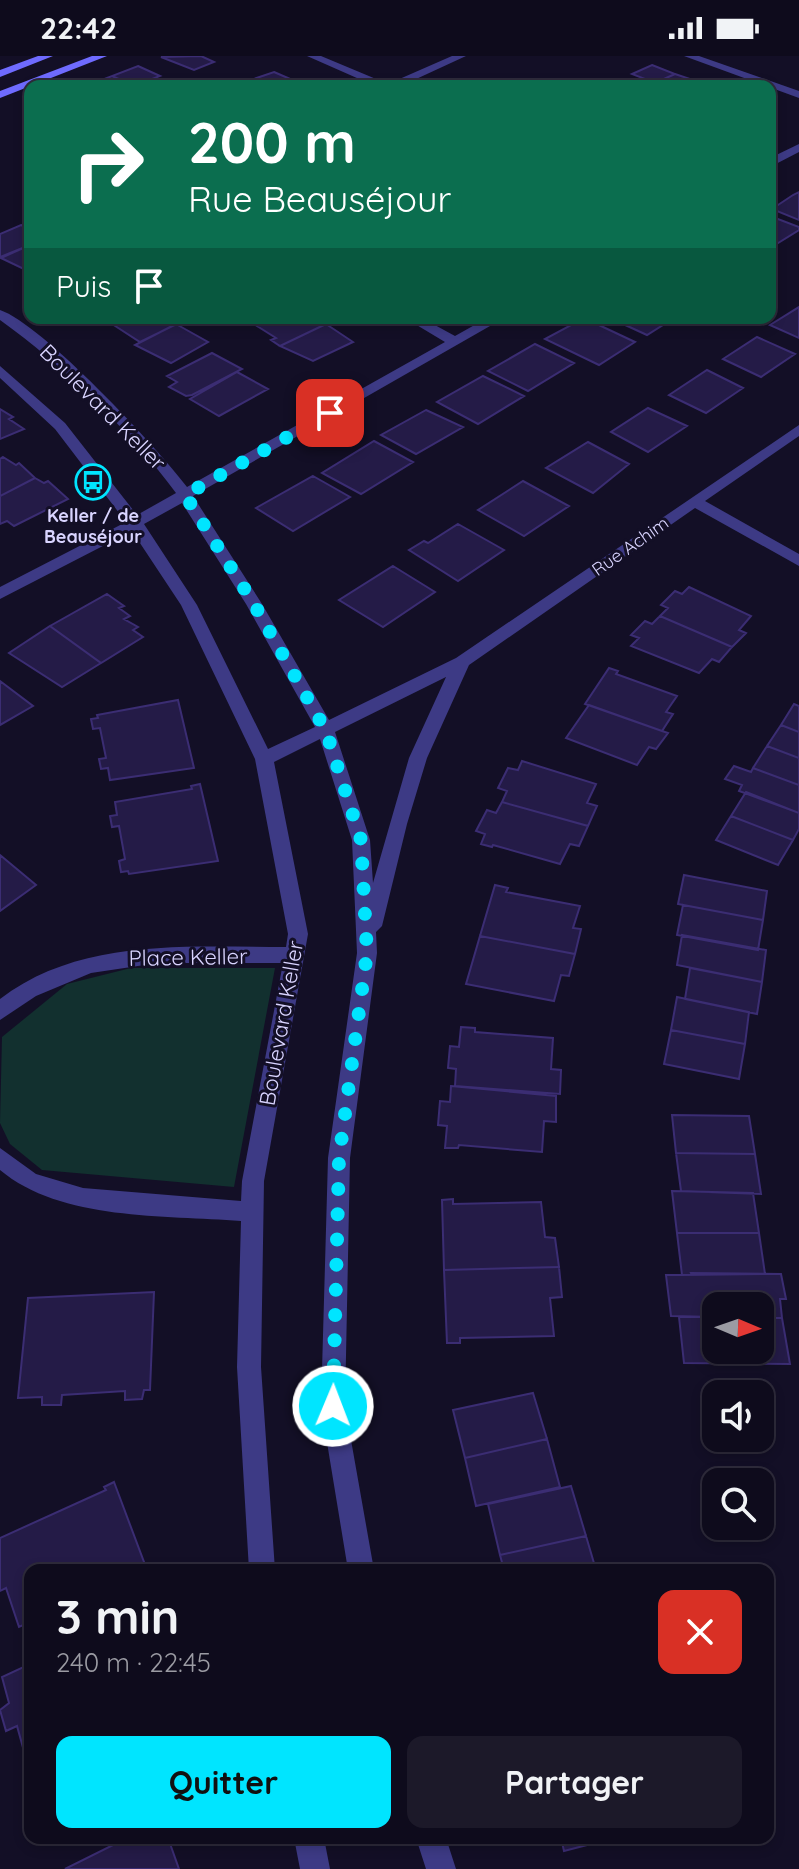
<!DOCTYPE html>
<html lang="fr">
<head>
<meta charset="utf-8">
<style>
	:root { --surface:#0e0b1c; --page:#1c1929; --text:#f1f3f6; --muted:#9b9ba3; --line:#2e2b3b; --accent:#00e5ff }
	body { margin:0; font-family:Quicksand,sans-serif; background:var(--page); color:var(--text); height:100vh; display:flex; flex-direction:column; font-size:30px; white-space:nowrap }
	* { box-sizing:border-box; margin:0 }
	p { font-size:26px; color:var(--muted) }
	.icon { flex:none; width:44px; height:44px; fill:none; stroke:currentColor; stroke-width:2; stroke-linecap:round; stroke-linejoin:round }
	.map { position:relative; flex:1; overflow:hidden }
	.sheet { position:absolute; left:24px; top:1508px; width:750px; height:280px; display:flex; flex-direction:column; background:var(--surface); border-radius:16px; box-shadow:0 4px 12px #0003,0 0 0 2px var(--line) }
	.sheet>* { flex:none }
	.banner { position:absolute; left:24px; top:24px; width:752px; height:244px; border-radius:16px; box-shadow:0 4px 12px #0003,0 0 0 2px var(--line); background:#0b6e4f; color:#fff; overflow:hidden }
	.needle { width:52px; rotate:92deg }
	.buttons { position:absolute; left:702px; top:1236px; display:grid; gap:16px }
	.buttons a { display:grid; place-items:center; width:72px; height:72px; border-radius:16px; background:var(--surface); box-shadow:0 4px 12px #0003,0 0 0 2px var(--line); font-size:40px }
	.pin { position:absolute; display:grid; place-items:center; width:68px; height:68px; color:#fff; margin:-34px; border-radius:16px; box-shadow:0 4px 12px #0006 }
	.me { position:absolute; width:88px; margin:-44px; rotate:1deg; stroke-linejoin:round; filter:drop-shadow(0 0 6px #0008) }
	.turn { display:flex; align-items:center; gap:28px; height:168px; padding:0 32px; font-size:36px }
	.turn .icon { width:104px; height:104px; stroke-width:2.5 }
	.turn b { display:block; font-size:56px; line-height:68px }
	.then { display:flex; align-items:center; height:76px; padding:0 32px; background:#0003; gap:16px; font-size:30px }
	.round { display:grid; place-items:center; flex:none; width:84px; height:84px; border-radius:16px; background:var(--page) }
	.head { display:flex; align-items:center; justify-content:space-between; height:136px; padding:0 32px }
	h1 { font-size:48px; font-weight:800; line-height:60px }
	.primary-button { display:flex; gap:16px; margin-top:auto; padding:16px 32px }
	.primary-button a { flex:1; height:92px; border-radius:16px; background:var(--accent); color:#111; font-size:32px; font-weight:800; line-height:92px; text-align:center }
	.primary-button a+a { background:var(--page); color:var(--text) }
	.status { display:flex; justify-content:space-between; align-items:center; height:56px; padding:0 40px; background:var(--surface); direction:ltr }
	.status svg { height:22px; fill:currentColor }
	.map>svg:first-child { display:block }
	.green { fill:#12302f }
	.building { fill:#241b47; stroke:#3b2d73; stroke-width:2 }
	.lines { fill:none; stroke-linecap:round; stroke-linejoin:round }
	.street { fill:#3d3a85; fill-rule:evenodd }
	.secondary { fill:#6f6bff; fill-rule:evenodd }
	.route { stroke:#00e5ff; stroke-width:14; stroke-dasharray:0 25.2 }
	.labels { text-anchor:middle; dominant-baseline:central; stroke-width:6; stroke-linejoin:round; paint-order:stroke }
	.far-poi-label { font-size:18px; font-weight:bold; fill:#d9d4ff; stroke:#130f26 }
	.far-street-label { font-size:18px; fill:#d9d4ff; stroke:#130f26 }
	.street-label { font-size:22px; fill:#d9d4ff; stroke:#130f26 }
</style>
</head>
<body>
<div class="status"><b>22:42</b><svg viewBox="0 0 49 12"><path d="M0 12V9h3v3zM5 12V6h3v6zM10 12V3h3v9zM15 12V0h3v12zM26 1h20v11H26zM47 4h2v5h-2z"/></svg></div>
<div class="map">
<svg width="799" height="1813" viewBox="0 0 799 1813">
	<rect width="100%" height="100%" fill="#130f26"/>
	<!-- green -->
	<path class="green" d="M131,912H275L234,1131L42,1114L10,1088L0,1067L2,981L67,928Z"/>
	<!-- building -->
	<path class="building" d="M201,0L214,6L194,14L161,1Z
		M652,9L675,18L655,27L632,18Z
		M138,10L160,20L134,30L112,20Z
		M274,16L304,29H309L259,30L248,25Z
		M675,18L699,26L694,30L655,27Z
		M112,20L134,30H86Z
		M799,136V164L772,153L793,139Z
		M770,160L799,171V174L770,192Z
		M21,169L30,173V189L0,201V178Z
		M30,189V216L1,202Z
		M799,251V282L770,269Z
		M124,262H174L181,266L140,286L109,266Z
		M277,262H316L326,268L280,290L271,284L276,282L257,270Z
		M584,262L635,286L599,309L545,283Z
		M610,262H674L647,279Z
		M176,268L208,286L171,307L135,289Z
		M326,268L353,286L313,305L280,290Z
		M757,281L795,298L761,321L723,303Z
		M535,288L574,307L528,335L488,315Z
		M212,297L242,313L192,339L186,340L169,331L177,326L167,320Z
		M707,314L743,332L706,357L669,339Z
		M237,316L268,333L219,360L190,343Z
		M483,320L524,340L478,368L437,346Z
		M648,352L687,370L648,396L611,376Z
		M0,353L13,361L9,363L24,373L0,383Z
		M426,354L463,371L416,398L381,379Z
		M374,385L413,406L361,438L322,417Z
		M588,386L629,408L593,437L546,412Z
		M3,401L16,409L19,407L35,422L0,440V403Z
		M313,420L350,441L293,475L256,452Z
		M35,422L44,427L48,425L68,443L14,470L7,465L0,468V440Z
		M523,425L569,450L524,480L478,454Z
		M458,468L504,494L458,525L409,494L424,485L428,487Z
		M393,510L435,536L383,571L339,544Z
		M689,531L751,560L739,574L746,577L732,591L660,560L668,552L661,549L675,535L682,538Z
		M107,538L124,550L119,552L130,560L124,563L138,571L133,574L143,581L101,607L50,570Z
		M660,560L732,591L719,606L712,603L699,617L631,590L639,582L631,579L645,565L652,568Z
		M50,570L101,607L62,631L9,597Z
		M609,612L618,615L616,618L677,640L666,656L673,658L662,675L585,648Z
		M0,625L33,650L0,669Z
		M178,644L194,712L110,724L108,712L101,713L99,703L106,702L100,672L93,673L91,663L98,662L97,659Z
		M794,648L799,650V676L781,669Z
		M589,649L662,675L668,677L656,693L649,691L637,709L566,682Z
		M781,669L799,676V702L767,690Z
		M767,690L799,702V729L753,712Z
		M522,705L596,728L587,747L597,750L588,770L502,746L507,735L498,732L508,712L518,714Z
		M734,710L751,716L753,712L799,729V757L739,735L742,729L725,723Z
		M200,728L218,805L129,818L128,815L121,816L119,805L125,803L119,770L112,771L110,760L117,759L115,746L192,733L191,730Z
		M746,736L799,757V773L793,784L731,760Z
		M502,746L588,770L579,790L570,788L560,808L493,789L492,791L481,788L485,778L476,775L487,754L496,757Z
		M731,760L793,784L778,809L716,784Z
		M0,799L36,829L0,855Z
		M684,819L767,835L763,864L678,848Z
		M495,829L508,832L506,836L580,850L573,872L581,873L575,898L480,880Z
		M683,849L763,864L758,894L677,879Z
		M682,879L766,894L762,926L677,909Z
		M480,880L575,898L569,920L561,919L554,945L466,928Z
		M690,912L762,926L757,958L685,943Z
		M677,941L749,956L745,988L671,974Z
		M461,971L475,972V976L553,982L551,1013L561,1014L560,1038L455,1030L456,1013L448,1012L450,990L459,991Z
		M671,974L745,988L739,1023L664,1008Z
		M451,1030L556,1040V1066L544,1065L542,1096L459,1089L458,1092H445L447,1070L438,1069L440,1045L450,1046Z
		M672,1059L749,1060L755,1098L676,1097Z
		M676,1097L755,1098L761,1138L681,1135Z
		M672,1135L753,1137L759,1177H677Z
		M453,1143V1148L541,1146L545,1181L555,1182L559,1211L444,1214L442,1144Z
		M677,1177H759L765,1218L682,1219Z
		M559,1211L562,1241L550,1242L554,1280L460,1282V1287H447L444,1214Z
		M691,1217L781,1218L786,1243H780L782,1262H760V1250H716V1261L671,1260L666,1219H692Z
		M154,1236L150,1334H144L142,1343L125,1344V1335L62,1339L61,1349H42V1341L18,1342L28,1242Z
		M679,1261H716V1294H760V1262H782L790,1308L684,1307Z
		M533,1337L547,1383L465,1402L453,1354Z
		M547,1383L560,1431L476,1450L465,1402Z
		M114,1426L147,1514H30V1566L19,1571L6,1532L0,1535V1482L106,1434L104,1431Z
		M571,1430L586,1480L500,1499L488,1448Z
		M586,1480L596,1514H504L500,1499Z
		M30,1608V1717L17,1670L6,1675L0,1654L9,1647L2,1621Z
		M127,1782H168L179,1813H65Z
		M561,1782H614L564,1795Z"/>
	<g class="lines">
		<!-- street -->
		<path class="street" d="M307,0H321L388,28L452,0H466L401,30H375Z
			M684,0H699L799,35V42Z
			M799,88V96L770,111V102Z
			M0,254C42,268 158,392 187,431L445,286L405,262H422L455,280L487,262H504L193,440L262,548L329,664L456,602L799,369V380L705,445L799,498V510L695,452L469,609L427,702L407,768L382,870L376,876L377,897L350,1102L345,1350L374,1514H348L321,1350L328,1102L357,897L352,784L320,683L274,706L308,878L264,1125L261,1311L275,1514H249L237,1311L241,1165C165,1159 61,1165 0,1114V1092L36,1118L83,1132L241,1145L242,1125L283,907H158L91,917L36,940L0,964V943C80,881 191,891 286,891L288,878L255,703L181,549L132,475L0,543V531L126,466L55,373L0,322V310L65,367L137,459L176,437C130,375 63,309 0,264ZM182,447L246,548L315,671L268,693L197,549L144,468ZM446,621L409,702L373,827L370,784L335,676Z
			M294,1782H324L330,1813H300Z
			M416,1782H446L456,1813H426Z"/>
		<!-- secondary -->
		<path class="secondary" d="M38,0H53L0,21V14Z
			M92,0H107L0,42V35Z"/>
	</g>
	<g class="lines">
		<!-- route -->
		<path class="route" d="M330,357L185,439L254,548L326,675L361,784L367,897L339,1102L333,1350"/>
	</g>
	<!-- icons -->
	<defs>
		<symbol id="bus-ring" viewBox="-11 -11 22 22"><circle r="9.5" fill="#130f26" stroke="#00e5ff" stroke-width="1.5"/><path d="M-5-6H5V4H4V6H2V4H-2V6H-4V4H-5ZM-3.5-4V0h7V-4ZM-3.5 1.2v1.5H-2V1.2ZM2 1.2v1.5H3.5V1.2Z" fill="#00e5ff"/></symbol>
	</defs>
	<g fill-rule="evenodd">
		<use href="#bus-ring" x="73" y="406" width="40" height="40"/>
	</g>
	<g class="labels">
		<!-- far-poi labels -->
		<g class="far-poi-label">
			<text x="93" y="459">Keller / de<tspan x="93" dy="21">Beauséjour</tspan></text>
		</g>
		<!-- far-street labels -->
		<g class="far-street-label">
			<text transform="translate(630 490) rotate(-35)">Rue Achim</text>
		</g>
		<!-- street labels -->
		<g class="street-label">
			<text transform="translate(103 351) rotate(45)">Boulevard Keller</text>
			<text transform="translate(188 901) rotate(-1)">Place Keller</text>
			<text transform="translate(281 967) rotate(-80)">Boulevard Keller</text>
		</g>
	</g>
</svg>
<div class="buttons">
<a><svg class="needle" viewBox="-14 -14 28 28"><path d="M0-13l5 13h-10z" fill="#e53935"/><path d="M0 13l5-13h-10z" fill="#9b9ba3"/></svg></a>
<a><svg class="icon" aria-label="sound" viewBox="0 0 24 24"><path d="M4 9h4l5-4v14l-5-4H4zM17 9q2 3 0 6"/></svg></a>
<a><svg class="icon" aria-label="search" viewBox="0 0 24 24"><circle cx="10" cy="10" r="6"/><path d="M15 15l6 6"/></svg></a>
</div>
<div class="pin" style="left:330px;top:357px;background:#d93025"><svg class="icon" aria-label="arrive" viewBox="0 0 24 24"><path d="M6 21V4h12l-3 4 3 4H6"/></svg></div>
<svg class="me" style="left:333px;top:1350px" viewBox="-20 -20 40 40"><circle r="17" fill="#00e5ff" stroke="#fff" stroke-width="3"/><path d="M0-11L8 9 0 5-8 9z" fill="#fff"/></svg>
<div class="banner">
<div class="turn"><svg class="icon" aria-label="right" viewBox="0 0 24 24"><path d="M7 20v-9h11M14 6l5 5-5 5"/></svg><div><b>200 m</b>Rue Beauséjour</div></div>
<div class="then">Puis<svg class="icon" aria-label="arrive" viewBox="0 0 24 24"><path d="M6 21V4h12l-3 4 3 4H6"/></svg></div>
</div>
<section class="sheet">
<div class="head"><div><h1>3 min</h1><p>240 m · 22:45</p></div><a class="round" style="background:#d93025;color:#fff"><svg class="icon" aria-label="close" viewBox="0 0 24 24"><path d="M6 6l12 12M18 6L6 18"/></svg></a></div>
<div class="primary-button"><a>Quitter</a><a>Partager</a></div>
</section>
</div>
</body>
</html>
